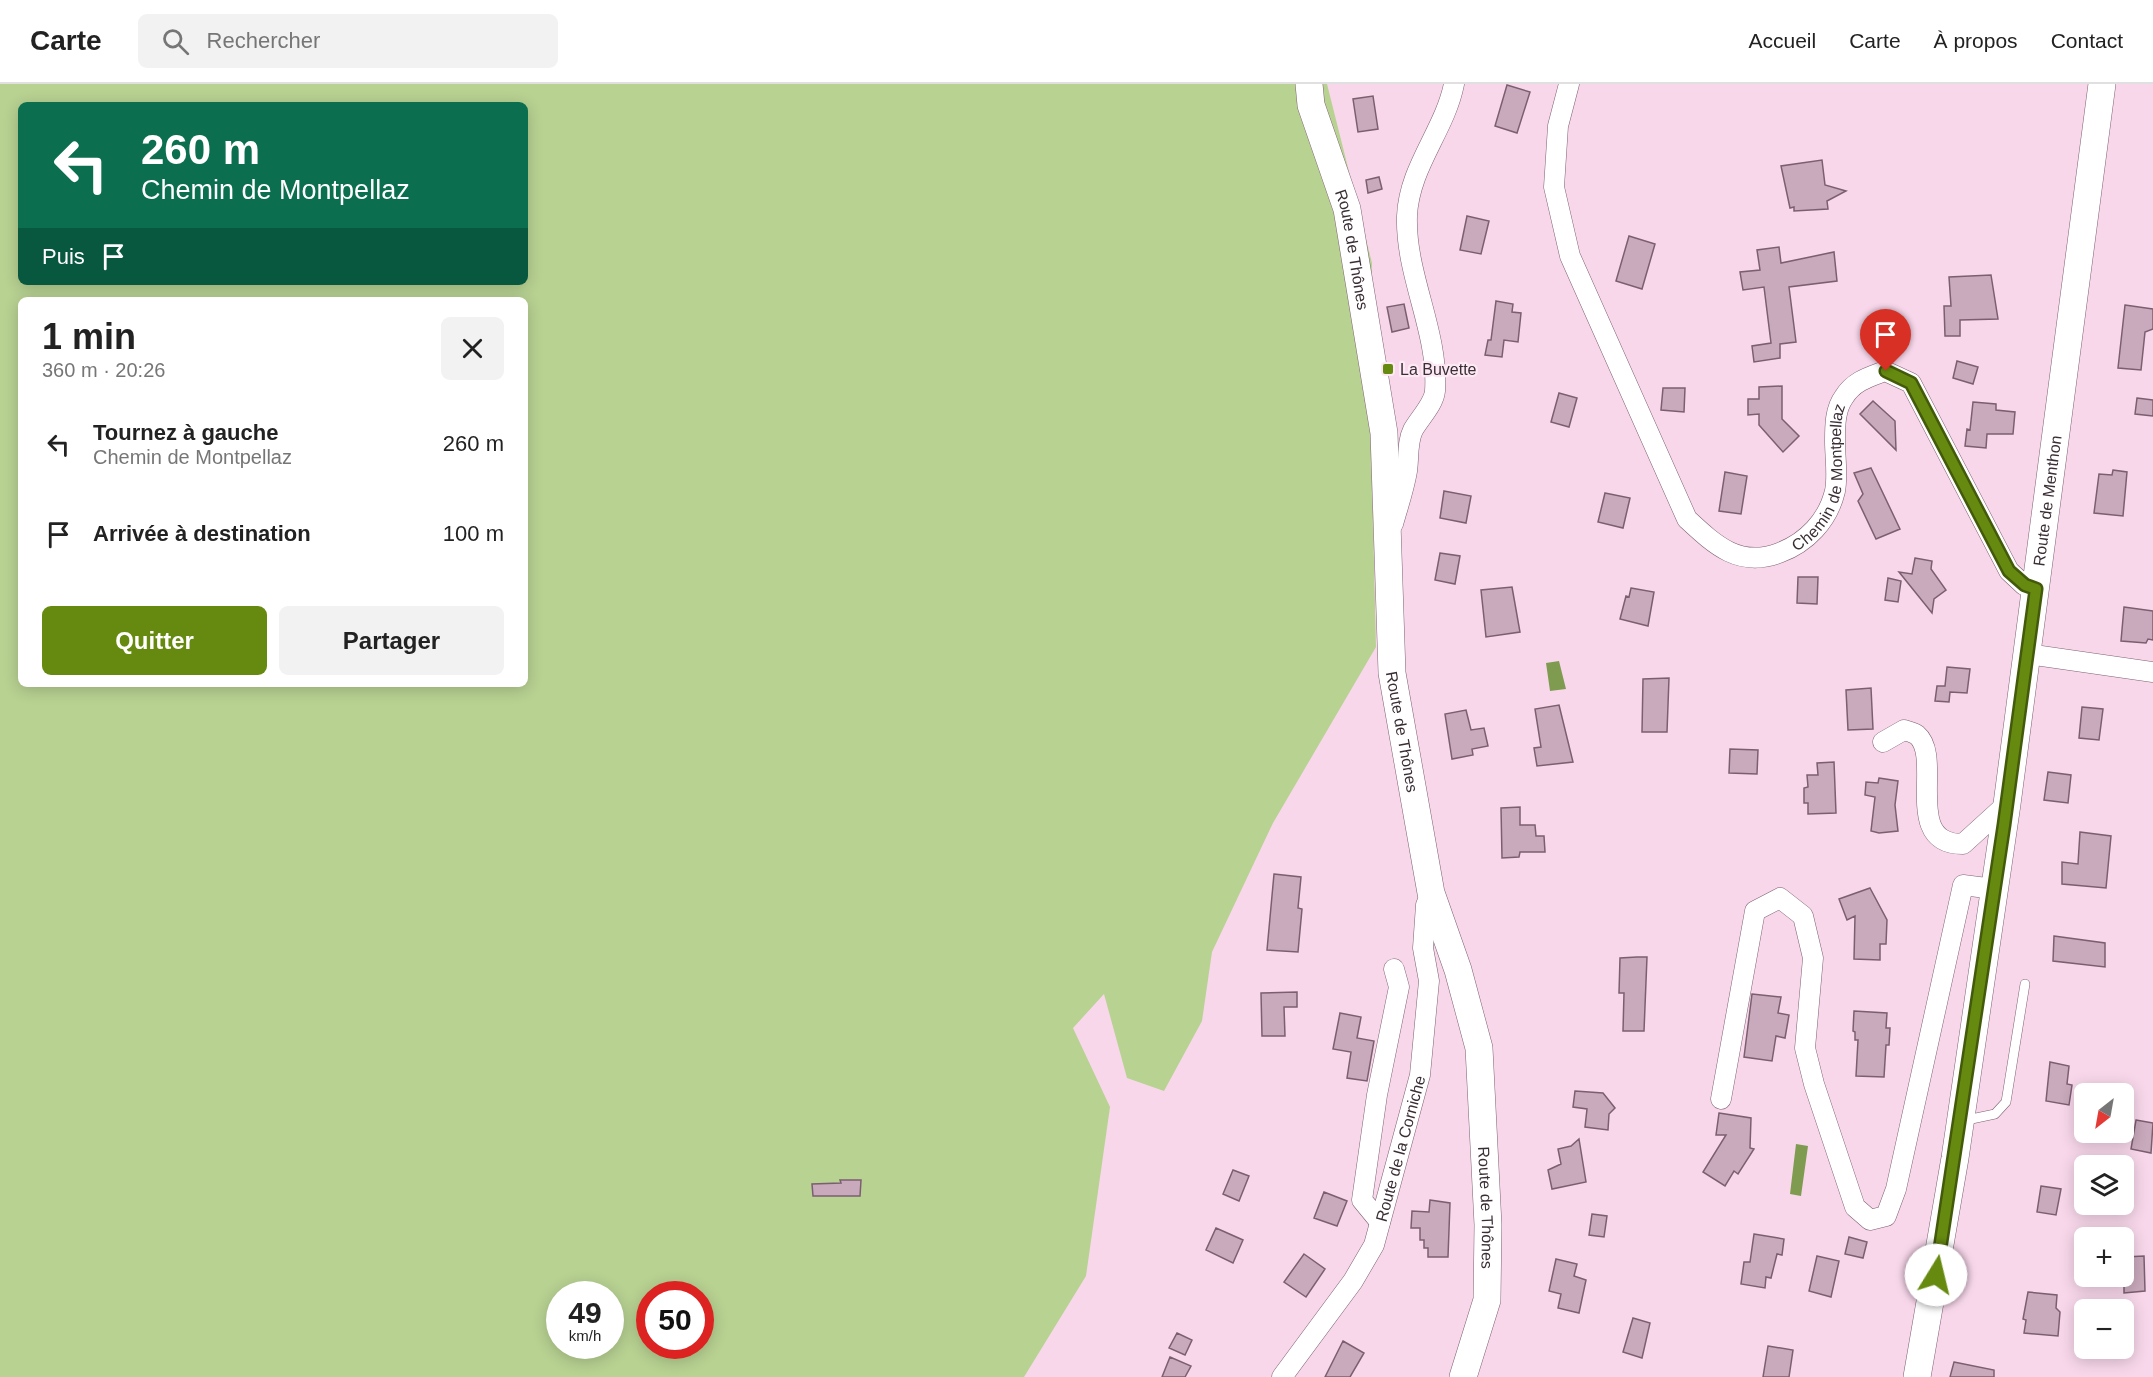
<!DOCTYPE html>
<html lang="fr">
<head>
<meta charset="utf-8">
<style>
	:root { --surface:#fff; --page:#f2f2f2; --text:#222; --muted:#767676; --line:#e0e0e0; --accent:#668a0f }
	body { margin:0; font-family:Helvetica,sans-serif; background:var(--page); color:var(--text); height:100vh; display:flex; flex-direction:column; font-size:22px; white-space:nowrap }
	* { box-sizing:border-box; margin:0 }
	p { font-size:20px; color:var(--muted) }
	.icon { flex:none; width:33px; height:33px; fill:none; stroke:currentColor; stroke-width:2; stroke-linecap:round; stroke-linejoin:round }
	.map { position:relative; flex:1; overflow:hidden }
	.details { position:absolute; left:18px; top:213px; width:510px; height:390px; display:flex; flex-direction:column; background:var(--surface); border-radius:9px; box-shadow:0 3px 15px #0003 }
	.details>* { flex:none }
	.guide { position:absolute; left:18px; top:18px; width:510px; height:183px; border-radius:9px; box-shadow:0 3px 15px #0003; background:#0b6e4f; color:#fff; overflow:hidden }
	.needle { width:39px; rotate:211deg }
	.fabs { position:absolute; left:2074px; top:999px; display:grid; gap:12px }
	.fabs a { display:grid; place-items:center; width:60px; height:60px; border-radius:9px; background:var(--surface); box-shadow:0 3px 15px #0003; font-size:30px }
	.speed { position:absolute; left:546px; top:1197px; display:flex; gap:12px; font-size:30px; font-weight:700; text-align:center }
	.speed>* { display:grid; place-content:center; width:78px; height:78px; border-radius:50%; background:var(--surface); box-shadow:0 3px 15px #0003; line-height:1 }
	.speed small { font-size:15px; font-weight:400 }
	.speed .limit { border:9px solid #d22; background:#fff; color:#111 }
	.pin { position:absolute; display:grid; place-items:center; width:51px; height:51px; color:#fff; margin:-62px -26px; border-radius:50% 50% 50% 0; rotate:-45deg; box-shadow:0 0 6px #0007 }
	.pin .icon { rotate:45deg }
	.me { position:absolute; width:66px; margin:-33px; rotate:9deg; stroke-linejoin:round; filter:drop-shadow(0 0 4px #0008) }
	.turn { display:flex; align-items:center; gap:21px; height:126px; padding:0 24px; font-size:27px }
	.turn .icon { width:78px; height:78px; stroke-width:2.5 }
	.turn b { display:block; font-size:42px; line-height:51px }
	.then { display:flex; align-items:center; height:57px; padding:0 24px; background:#0003; gap:12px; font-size:22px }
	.round { display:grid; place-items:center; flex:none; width:63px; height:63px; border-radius:9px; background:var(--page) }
	.head { display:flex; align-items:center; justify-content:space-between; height:102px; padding:0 24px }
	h1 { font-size:36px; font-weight:800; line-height:45px }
	.cta { display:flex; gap:12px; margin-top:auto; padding:12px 24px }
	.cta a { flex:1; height:69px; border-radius:9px; background:var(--accent); color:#fff; font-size:24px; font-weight:800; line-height:69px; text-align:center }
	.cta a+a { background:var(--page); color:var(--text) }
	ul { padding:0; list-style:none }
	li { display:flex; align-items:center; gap:18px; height:90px; padding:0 24px }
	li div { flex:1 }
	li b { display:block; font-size:22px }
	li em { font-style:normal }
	header { display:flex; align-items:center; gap:36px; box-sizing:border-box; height:84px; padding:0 30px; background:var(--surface); border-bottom:2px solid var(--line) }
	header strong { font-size:28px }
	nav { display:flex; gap:33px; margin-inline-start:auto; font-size:21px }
	.search { width:420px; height:54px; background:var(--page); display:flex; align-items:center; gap:15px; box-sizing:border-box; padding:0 21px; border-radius:9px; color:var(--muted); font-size:22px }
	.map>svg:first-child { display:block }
	.green { fill:#b8d292; fill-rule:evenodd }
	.water { fill:#7f9b50 }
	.building { fill:#c9a9bc; stroke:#7b5f70; stroke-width:1.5 }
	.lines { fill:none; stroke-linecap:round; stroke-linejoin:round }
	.lane-casing { stroke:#7d6172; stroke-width:10 }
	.street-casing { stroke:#7d6172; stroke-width:21 }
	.secondary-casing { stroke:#7d6172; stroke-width:28 }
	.lane { stroke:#fff; stroke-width:9 }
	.street { stroke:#fff; stroke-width:20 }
	.secondary { stroke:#fff; stroke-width:27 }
	.route-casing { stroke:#425a0a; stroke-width:15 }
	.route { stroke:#668a0f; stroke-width:10 }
	.poi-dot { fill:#668a0f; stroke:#fde9f4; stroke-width:2 }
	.labels { text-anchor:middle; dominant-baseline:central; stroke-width:4.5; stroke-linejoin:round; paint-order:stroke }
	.street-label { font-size:16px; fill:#3a2e35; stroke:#fde9f4 }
	.poi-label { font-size:16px; fill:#3a2e35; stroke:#fde9f4; text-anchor:start }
</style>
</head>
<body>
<header>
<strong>Carte</strong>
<div class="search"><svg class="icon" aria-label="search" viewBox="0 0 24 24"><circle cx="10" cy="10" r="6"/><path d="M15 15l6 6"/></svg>Rechercher</div>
<nav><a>Accueil</a><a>Carte</a><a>À propos</a><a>Contact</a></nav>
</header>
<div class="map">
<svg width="2153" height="1293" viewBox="0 0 2153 1293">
	<rect width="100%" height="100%" fill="#f8d7eb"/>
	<!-- green -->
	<path class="green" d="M0,0H1327L1372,179L1370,305L1376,563L1273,739L1212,868L1202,937L1164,1007L1127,994L1104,910L1073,944L1110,1023L1086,1192L1024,1293H0ZM21,21H525V198H21ZM21,216H525V600H21ZM560,1210H610V1262H560ZM650,1210H700V1262H650Z"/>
	<!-- water -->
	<path class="water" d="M1559,577L1566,605L1550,607L1546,579Z
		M1796,1060L1808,1062L1801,1112L1790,1110Z"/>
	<!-- building -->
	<path class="building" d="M1507,1L1530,8L1517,49L1495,42Z
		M1373,12L1378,45L1358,48L1353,15Z
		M1822,76L1825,101L1846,107L1827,117L1828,125L1794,127V123L1790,124L1781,82Z
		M1379,93L1382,105L1368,109L1366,96Z
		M1467,132L1489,137L1481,170L1460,166Z
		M1629,152L1655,160L1642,205L1616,197Z
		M1779,163L1781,179L1834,168L1837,197L1789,203L1796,258L1780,260V274L1754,278L1752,262L1771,259L1764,203L1743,206L1740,188L1760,186L1757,166Z
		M1991,191L1998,235L1960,236V252H1945L1944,222H1951L1949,193Z
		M1496,217L1513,220L1512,228L1521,229L1518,258L1504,256L1502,273L1485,271L1488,256H1491Z
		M1404,220L1409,244L1392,248L1387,223Z
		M2125,221L2153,225V245L2145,248L2141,286L2118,284Z
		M1957,277L1978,283L1973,300L1953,294Z
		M1782,302V335L1799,352L1783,368L1759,341V330L1748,331V315H1759V303Z
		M1663,304H1685L1684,328L1661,326Z
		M1559,309L1577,314L1569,343L1551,338Z
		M2137,314L2153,316V332L2135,330Z
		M1873,317L1895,337L1896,366L1860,330Z
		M1973,318L1996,320V326L2015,328L2013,350H1987L1986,364L1965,362L1967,345L1970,346Z
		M1871,384L1900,445L1876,455L1858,417L1863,410L1854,389Z
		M2113,386L2127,388L2123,432L2094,429L2099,390L2112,391Z
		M1725,388L1747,392L1741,430L1719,427Z
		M1444,407L1471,412L1466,439L1440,434Z
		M1605,409L1630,414L1623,444L1598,438Z
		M1440,469L1460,472L1455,500L1435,496Z
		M1915,474L1932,477L1931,485L1946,506L1934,515L1932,529L1899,488L1912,490Z
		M1798,493H1818L1817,520L1797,519Z
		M1888,494L1901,497L1898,518L1885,516Z
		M1512,503L1520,548L1486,553L1481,506Z
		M1631,504L1654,508L1648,542L1620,535L1626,512L1629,513Z
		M2124,523L2153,527V556L2148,555L2146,559L2121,557Z
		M1947,583L1970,585L1967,609L1950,608L1949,618L1935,617L1937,602H1945Z
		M1669,594L1667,648H1642L1643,595Z
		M1871,604L1873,645L1848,646L1846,606Z
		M1559,621L1573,678L1537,682L1534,664L1541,663L1535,625Z
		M2082,623L2103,625L2099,656L2079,654Z
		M1466,626L1471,646L1484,644L1488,662L1472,665L1473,671L1452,675L1445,630Z
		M1730,665L1758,666L1757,690L1729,689Z
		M1834,678L1836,729L1808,730V719H1804V704L1808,703L1807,691H1818L1817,679Z
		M2048,688L2071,691L2068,719L2044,716Z
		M1879,694L1898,697L1895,721L1898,747L1879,749L1871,747L1875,713L1865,711L1866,698L1878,699Z
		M1520,723V741H1535L1536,752H1544L1545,768H1520L1519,773L1502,774L1501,724Z
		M2080,748L2111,752L2106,804L2062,800V778L2078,780Z
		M1274,790L1301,793L1298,824L1302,825L1298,868L1267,866Z
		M1870,804L1887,836L1886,860H1880V876L1854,875L1855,832L1847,836L1839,815Z
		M2054,852L2105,859V883L2053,877Z
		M1637,873H1647L1644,947H1623L1624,909H1619L1620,874Z
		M1297,908V923H1284L1285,952H1262L1261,909Z
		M1752,910L1781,913L1778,929L1789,931L1785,954L1776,952L1772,977L1744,973Z
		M1854,927L1887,929L1886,944H1890L1889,961H1886L1884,993L1856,992L1858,956H1855V948L1853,947Z
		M1340,929L1361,933L1357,954L1374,957L1367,997L1347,994L1351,968L1333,965Z
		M2050,978L2069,982L2067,1000L2072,1001L2069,1021L2046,1017Z
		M1575,1007L1603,1009L1615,1024L1609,1030L1608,1046L1585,1043L1587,1025L1573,1023Z
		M1719,1029L1751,1034L1750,1064L1754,1065L1738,1090L1734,1087L1725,1102L1703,1088L1726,1051H1716Z
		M2136,1036L2153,1039L2151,1069L2131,1065Z
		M1579,1055L1586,1098L1552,1105L1548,1086L1561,1080L1558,1065L1571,1062Z
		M1233,1086L1249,1092L1239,1117L1223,1110Z
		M840,1096H861L860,1112H813L812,1100L841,1099Z
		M2041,1102L2061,1105L2056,1131L2037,1128Z
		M1324,1108L1347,1117L1337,1142L1314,1134Z
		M1430,1116L1450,1119L1448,1173H1428V1164H1424V1156H1420V1144H1411L1412,1127L1429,1128Z
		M1592,1130L1607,1132L1604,1153L1589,1151Z
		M1216,1144L1243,1156L1233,1179L1206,1166Z
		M1754,1150L1784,1155L1782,1171L1777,1170L1771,1194L1766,1193L1765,1204L1741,1200L1744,1178H1750Z
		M1849,1153L1867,1158L1863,1174L1845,1170Z
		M1304,1170L1325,1185L1306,1213L1284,1198Z
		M1817,1172L1839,1177L1831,1213L1809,1207Z
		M2144,1172L2145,1207L2124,1209V1173Z
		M1556,1175L1577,1180L1574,1192L1586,1196L1579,1229L1558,1224L1561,1210L1549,1207Z
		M2028,1208L2057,1211L2056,1224L2060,1228L2058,1252L2024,1249L2026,1236L2023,1235Z
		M1633,1234L1650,1239L1642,1274L1623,1268Z
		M1177,1249L1192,1256L1185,1271L1169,1264Z
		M1343,1257L1364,1269L1350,1293H1325Z
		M1768,1262L1793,1266L1789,1293H1763Z
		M1170,1273L1191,1282L1185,1293H1162Z
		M1954,1278L1994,1286V1293H1950Z"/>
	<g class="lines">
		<defs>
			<path id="lane" d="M1962,1037L1995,1030L2006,1018L2025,900"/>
			<g id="street">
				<path id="s1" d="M1569,0L1558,42L1554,103L1570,172L1687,435C1715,461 1739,484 1779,469C1806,459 1828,437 1835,407C1838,392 1835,373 1835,357C1835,342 1835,325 1844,313C1854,297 1869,293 1885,287L1911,299L2009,487L2024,501L2035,505"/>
				<path d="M1393,440C1398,422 1404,405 1407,387C1409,374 1407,358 1413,346C1419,335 1434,320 1435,307C1439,248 1405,191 1407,132C1409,83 1445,46 1454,0"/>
				<path d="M2027,570L2153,588"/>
				<path d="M1883,658L1904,646C1908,647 1914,649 1917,651C1944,674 1901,760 1963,760L2007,720"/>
				<path d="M1721,1015L1755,827L1780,814L1803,832L1813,874L1805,964L1814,1000L1855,1123L1870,1136L1886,1132L1896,1105L1963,801L1994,805"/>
				<path d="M1380,1138L1362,1116L1377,1011L1399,903L1394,885"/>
				<path id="s2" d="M1282,1293L1353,1197L1374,1161L1420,991L1429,897L1423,864L1426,821L1431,809"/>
			</g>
			<g id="secondary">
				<path id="s3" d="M1309,0L1311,21L1347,125L1384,349L1392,589L1431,809L1458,886L1479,964L1488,1141L1487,1216L1463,1293"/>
				<path id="s4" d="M1917,1293L1955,1074L2007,720L2102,0"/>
			</g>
		</defs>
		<!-- lane casing -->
		<use href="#lane" class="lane-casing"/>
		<!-- street casing -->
		<use href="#street" class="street-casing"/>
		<!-- secondary casing -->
		<use href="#secondary" class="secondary-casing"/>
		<!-- lane -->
		<use href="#lane" class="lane"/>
		<!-- street -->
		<use href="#street" class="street"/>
		<!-- secondary -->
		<use href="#secondary" class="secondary"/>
	</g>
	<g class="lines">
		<defs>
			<path id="route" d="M1886,287L1911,299L2009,487L2025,501L2036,505L2004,741L1936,1191"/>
		</defs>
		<!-- route casing -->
		<use href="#route" class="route-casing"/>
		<!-- route -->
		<use href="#route" class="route"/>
	</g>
	<!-- markers -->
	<rect class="poi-dot" x="1382" y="279" width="12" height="12" rx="3"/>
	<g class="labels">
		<!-- street labels -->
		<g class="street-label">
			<text stroke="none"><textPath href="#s3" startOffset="172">Route de Thônes</textPath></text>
			<text stroke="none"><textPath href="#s1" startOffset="663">Chemin de Montpellaz</textPath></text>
			<text stroke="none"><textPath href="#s4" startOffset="886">Route de Menthon</textPath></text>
			<text stroke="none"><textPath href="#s3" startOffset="658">Route de Thônes</textPath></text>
			<text stroke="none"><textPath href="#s2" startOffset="261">Route de la Corniche</textPath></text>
			<text stroke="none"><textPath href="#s3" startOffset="1144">Route de Thônes</textPath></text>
		</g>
		<!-- poi labels -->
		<g class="poi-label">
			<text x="1400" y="285">La Buvette</text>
		</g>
	</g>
</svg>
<div class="fabs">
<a><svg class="needle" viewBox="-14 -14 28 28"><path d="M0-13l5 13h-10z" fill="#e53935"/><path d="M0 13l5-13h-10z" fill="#767676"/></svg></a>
<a><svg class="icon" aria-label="layers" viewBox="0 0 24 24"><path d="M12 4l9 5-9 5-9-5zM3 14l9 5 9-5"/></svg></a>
<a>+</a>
<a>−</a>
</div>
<div class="speed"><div>49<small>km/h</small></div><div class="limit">50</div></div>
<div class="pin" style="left:1886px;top:287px;background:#d93025"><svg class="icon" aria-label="arrive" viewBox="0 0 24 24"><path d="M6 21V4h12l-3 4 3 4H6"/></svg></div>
<svg class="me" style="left:1936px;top:1191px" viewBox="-20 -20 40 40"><circle r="19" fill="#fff"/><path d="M0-13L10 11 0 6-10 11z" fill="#668a0f"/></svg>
<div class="guide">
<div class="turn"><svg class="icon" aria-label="left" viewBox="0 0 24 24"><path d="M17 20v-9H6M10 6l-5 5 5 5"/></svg><div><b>260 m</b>Chemin de Montpellaz</div></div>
<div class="then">Puis<svg class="icon" aria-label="arrive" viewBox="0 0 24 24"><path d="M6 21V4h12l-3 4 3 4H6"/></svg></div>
</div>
<section class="details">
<div class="head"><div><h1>1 min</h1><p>360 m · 20:26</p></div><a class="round"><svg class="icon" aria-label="close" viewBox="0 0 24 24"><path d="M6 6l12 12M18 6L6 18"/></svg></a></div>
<ul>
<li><svg class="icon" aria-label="left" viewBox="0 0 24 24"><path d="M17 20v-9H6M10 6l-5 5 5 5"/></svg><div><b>Tournez à gauche</b><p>Chemin de Montpellaz</p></div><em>260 m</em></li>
<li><svg class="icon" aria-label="arrive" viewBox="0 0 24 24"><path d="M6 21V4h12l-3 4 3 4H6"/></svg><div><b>Arrivée à destination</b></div><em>100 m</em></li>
</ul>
<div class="cta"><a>Quitter</a><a>Partager</a></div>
</section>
</div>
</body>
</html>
